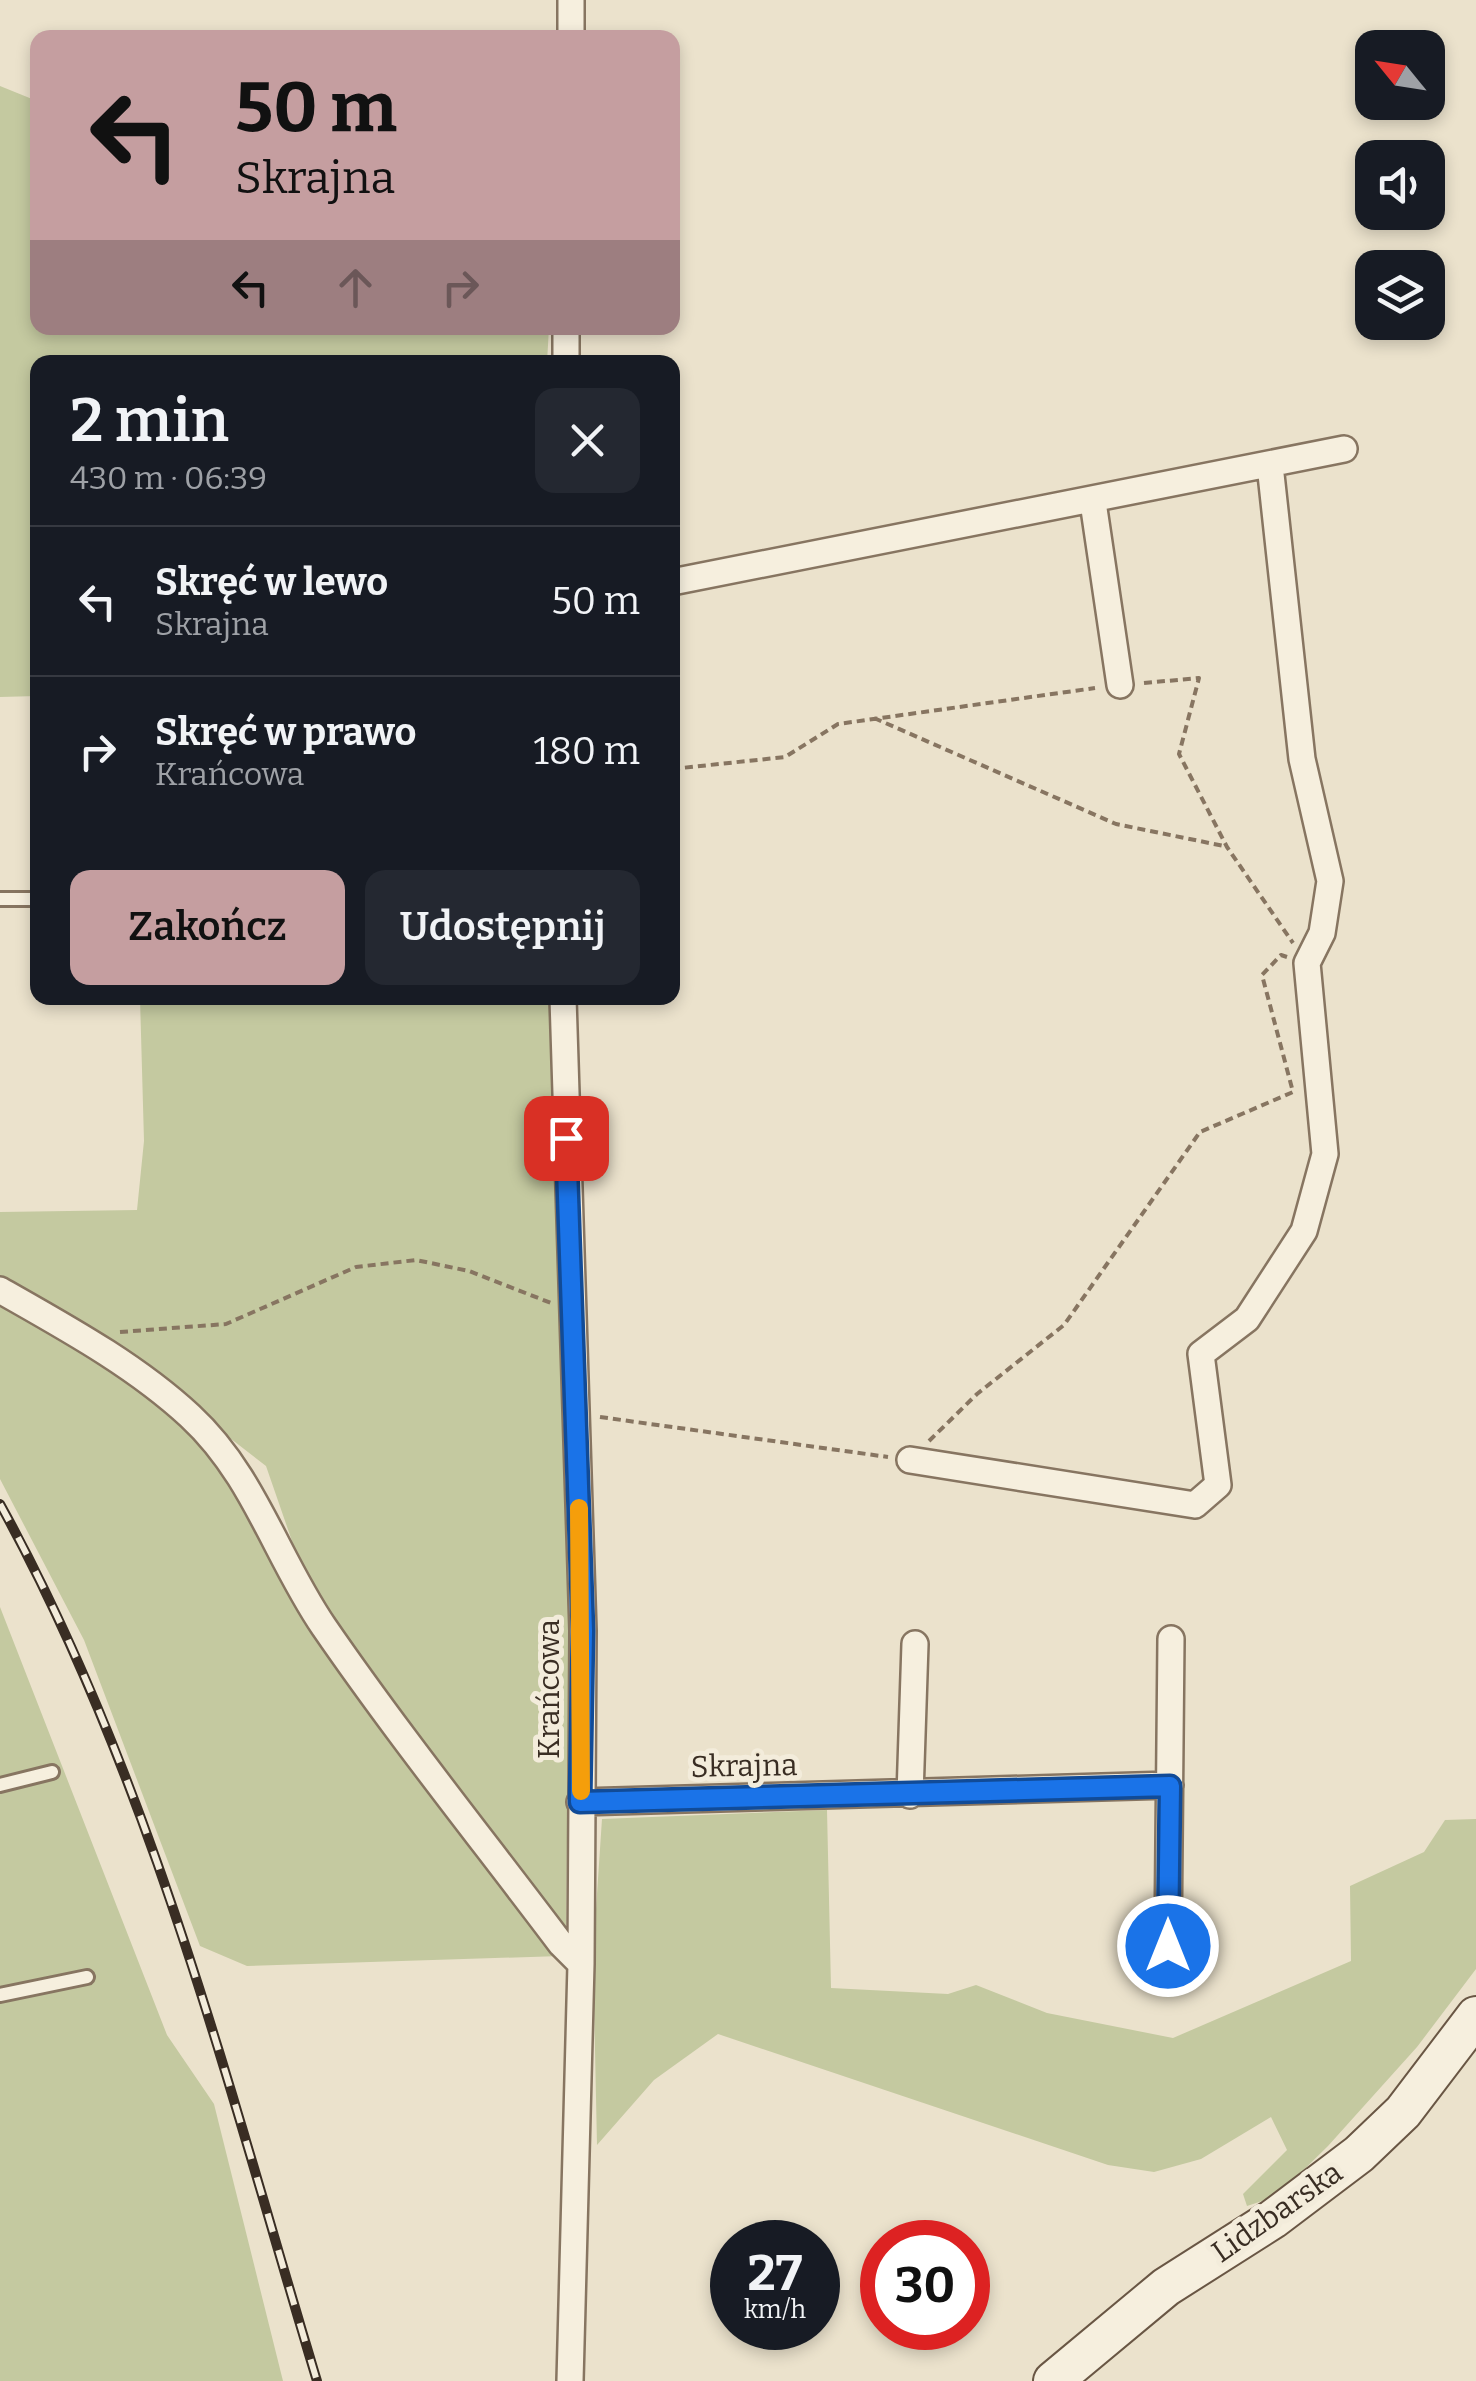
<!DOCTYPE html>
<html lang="pl">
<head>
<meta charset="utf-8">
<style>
	:root { --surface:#171b24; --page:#242831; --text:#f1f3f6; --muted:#9ea1a6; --line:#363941; --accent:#c59ea0 }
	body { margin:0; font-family:Bitter,serif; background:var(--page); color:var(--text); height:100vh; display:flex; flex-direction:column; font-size:38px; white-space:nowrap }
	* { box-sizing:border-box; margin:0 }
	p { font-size:32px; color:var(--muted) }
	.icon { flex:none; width:55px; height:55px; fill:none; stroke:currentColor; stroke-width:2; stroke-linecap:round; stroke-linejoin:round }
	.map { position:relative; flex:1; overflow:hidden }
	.panel { position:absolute; left:30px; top:355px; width:650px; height:650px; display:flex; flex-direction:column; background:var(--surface); border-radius:20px; box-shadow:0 5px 15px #0003 }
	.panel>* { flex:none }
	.top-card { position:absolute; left:30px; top:30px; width:650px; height:305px; border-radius:20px; box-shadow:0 5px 15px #0003; background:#c59ea0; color:#111; overflow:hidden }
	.needle { width:65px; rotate:300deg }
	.controls { position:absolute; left:1355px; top:30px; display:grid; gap:20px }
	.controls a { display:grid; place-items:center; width:90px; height:90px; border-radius:20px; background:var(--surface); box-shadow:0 5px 15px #0003; font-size:50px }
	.speed { position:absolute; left:710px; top:2220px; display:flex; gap:20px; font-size:50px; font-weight:700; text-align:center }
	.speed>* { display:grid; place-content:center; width:130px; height:130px; border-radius:50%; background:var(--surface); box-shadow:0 5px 15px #0003; line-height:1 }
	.speed small { font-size:25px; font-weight:400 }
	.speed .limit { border:15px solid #d22; background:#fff; color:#111 }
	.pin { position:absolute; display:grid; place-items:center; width:85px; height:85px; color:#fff; margin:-42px; border-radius:20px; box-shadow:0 5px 15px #0006 }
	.me { position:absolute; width:110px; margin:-55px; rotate:0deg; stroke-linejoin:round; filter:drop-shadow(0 0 8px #0008) }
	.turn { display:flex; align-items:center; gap:35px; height:210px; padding:0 40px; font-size:45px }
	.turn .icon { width:130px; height:130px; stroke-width:2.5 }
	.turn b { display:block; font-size:70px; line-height:85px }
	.lanes { display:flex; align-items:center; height:95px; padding:0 40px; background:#0003; justify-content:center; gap:50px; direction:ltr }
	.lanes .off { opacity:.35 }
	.round { display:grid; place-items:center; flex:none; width:105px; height:105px; border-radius:20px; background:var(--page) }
	.overview { display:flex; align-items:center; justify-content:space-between; height:170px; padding:0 40px }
	h1 { font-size:60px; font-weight:600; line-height:75px }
	.button { display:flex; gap:20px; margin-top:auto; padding:20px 40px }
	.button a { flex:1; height:115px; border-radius:20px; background:var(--accent); color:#111; font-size:40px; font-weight:600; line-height:115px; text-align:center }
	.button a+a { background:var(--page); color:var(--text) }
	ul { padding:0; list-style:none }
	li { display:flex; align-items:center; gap:30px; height:150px; padding:0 40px; border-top:2px solid var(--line) }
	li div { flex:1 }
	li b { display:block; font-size:38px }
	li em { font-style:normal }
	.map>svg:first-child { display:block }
	.green { fill:#c4c9a0 }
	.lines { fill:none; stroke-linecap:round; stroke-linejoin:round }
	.service-casing { stroke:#877561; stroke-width:18 }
	.minor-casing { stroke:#877561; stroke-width:30 }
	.secondary-casing { stroke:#695644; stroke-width:42 }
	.path { stroke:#877561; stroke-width:4; stroke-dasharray:8 5; stroke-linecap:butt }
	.service { stroke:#f6efde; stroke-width:12 }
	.minor { stroke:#f6efde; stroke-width:25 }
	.secondary { stroke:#f6efde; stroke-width:38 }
	.rail-casing { stroke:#392d23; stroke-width:10 }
	.rail { stroke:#f3ecdb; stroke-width:6; stroke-dasharray:19; stroke-linecap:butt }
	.route-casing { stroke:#114b97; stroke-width:25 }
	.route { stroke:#1a73e8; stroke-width:18 }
	.slow { stroke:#f59e0b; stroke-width:18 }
	.labels { text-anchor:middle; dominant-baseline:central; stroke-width:10; stroke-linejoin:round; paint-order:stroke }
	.street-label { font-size:30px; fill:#392d23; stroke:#f3ecdb }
</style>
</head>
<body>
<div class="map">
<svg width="1476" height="2381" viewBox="0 0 1476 2381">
	<rect width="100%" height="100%" fill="#ebe2cc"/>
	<!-- green -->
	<path class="green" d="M0,86L37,101L38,328H549L547,362H38L37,696L0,697Z
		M140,998H557L559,1262L570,1566L566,1929L551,1917L336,1630L302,1570L266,1466L164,1387L0,1278V1212L137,1210L144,1141Z
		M0,1295L185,1418L561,1956L247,1966L200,1946L84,1640L0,1479Z
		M0,1607L167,2035L214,2104L283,2381H0Z
		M827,1810L831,1988L948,1994L976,1985L1047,2013L1173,2038L1351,1961L1350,1886L1424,1852L1445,1820L1476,1819V1969L1417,2047L1328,2146L1277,2196L1247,2206L1243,2194L1287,2150L1271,2117L1201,2159L1154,2172L1108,2165L718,2034L654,2080L597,2145L593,1954L602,1819Z"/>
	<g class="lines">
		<defs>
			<path id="service" d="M0,899H38
				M0,1785L52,1772
				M0,1995L87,1977"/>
			<path id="minor" d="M571,38V0
				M566,362V328
				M1093,502L1120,685
				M672,582L1344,449
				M563,998L583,1631L581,1964L570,2381
				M0,1290C65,1327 135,1365 190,1416C254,1475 276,1557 324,1627C399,1736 482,1839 561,1944L581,1964
				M910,1460L1195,1505L1218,1485L1201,1354L1247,1319L1304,1231L1325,1154L1307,963L1322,933L1330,881L1302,759L1270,465
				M910,1795L915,1644
				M580,1802L1170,1785
				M1168,1945L1171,1639"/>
			<path id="secondary" d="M1053,2381L1166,2287L1273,2219L1359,2154L1403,2112L1476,2016"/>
		</defs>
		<!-- service casing -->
		<use href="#service" class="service-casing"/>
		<!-- minor casing -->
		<use href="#minor" class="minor-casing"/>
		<!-- secondary casing -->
		<use href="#secondary" class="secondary-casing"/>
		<!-- path -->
		<path class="path" d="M1144,683L1199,678L1179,754L1227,847L1293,943
			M874,718L1116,824L1224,846
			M672,769L785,757L838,724L1095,688
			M120,1332L226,1324L356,1267L416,1260L469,1271L551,1303
			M600,1417L888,1457
			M929,1441L977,1394L1064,1325L1200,1132L1293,1092L1262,975L1281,955L1287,957"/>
		<!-- service -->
		<use href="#service" class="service"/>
		<!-- minor -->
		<use href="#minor" class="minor"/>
		<!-- secondary -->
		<use href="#secondary" class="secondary"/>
		<defs>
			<path id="rail" d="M0,1504C151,1778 227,2083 317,2381"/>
		</defs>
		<!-- rail casing -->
		<use href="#rail" class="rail-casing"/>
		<!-- rail -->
		<use href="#rail" class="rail"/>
	</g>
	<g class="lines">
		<defs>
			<path id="route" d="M566,1138L583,1631L580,1802L1170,1786L1168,1946"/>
		</defs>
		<!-- route casing -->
		<use href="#route" class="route-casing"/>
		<!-- route -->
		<use href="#route" class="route"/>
		<!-- slow -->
		<path class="slow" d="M579,1508L581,1791"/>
	</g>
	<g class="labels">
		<!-- street labels -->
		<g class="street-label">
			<text transform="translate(549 1689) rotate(-90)">Krańcowa</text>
			<text transform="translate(744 1766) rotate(-1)">Skrajna</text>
			<text transform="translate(1277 2212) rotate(-35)">Lidzbarska</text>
		</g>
	</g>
</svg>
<div class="controls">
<a><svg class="needle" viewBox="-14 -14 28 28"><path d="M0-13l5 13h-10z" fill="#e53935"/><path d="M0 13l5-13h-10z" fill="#9ea1a6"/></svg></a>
<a><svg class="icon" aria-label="sound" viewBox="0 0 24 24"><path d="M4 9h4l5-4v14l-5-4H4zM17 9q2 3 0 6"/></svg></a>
<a><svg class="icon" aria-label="layers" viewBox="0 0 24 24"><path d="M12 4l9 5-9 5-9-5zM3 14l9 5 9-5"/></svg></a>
</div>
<div class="speed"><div>27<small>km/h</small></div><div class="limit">30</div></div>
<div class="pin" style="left:566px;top:1138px;background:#d93025"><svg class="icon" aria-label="arrive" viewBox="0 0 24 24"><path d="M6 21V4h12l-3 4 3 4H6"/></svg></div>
<svg class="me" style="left:1168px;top:1946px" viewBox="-20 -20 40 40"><circle r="17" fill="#1a73e8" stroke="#fff" stroke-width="3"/><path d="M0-11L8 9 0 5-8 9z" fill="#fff"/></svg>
<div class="top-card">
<div class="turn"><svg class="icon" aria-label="left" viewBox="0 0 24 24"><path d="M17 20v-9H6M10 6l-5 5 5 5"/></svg><div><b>50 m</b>Skrajna</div></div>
<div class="lanes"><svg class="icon" aria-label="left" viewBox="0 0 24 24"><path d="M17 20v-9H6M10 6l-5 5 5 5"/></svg><svg class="icon off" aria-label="ahead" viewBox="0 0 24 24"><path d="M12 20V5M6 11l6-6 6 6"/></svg><svg class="icon off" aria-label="right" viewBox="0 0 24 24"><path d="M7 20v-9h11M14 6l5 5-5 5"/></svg></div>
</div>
<section class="panel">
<div class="overview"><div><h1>2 min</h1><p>430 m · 06:39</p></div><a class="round"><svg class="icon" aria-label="close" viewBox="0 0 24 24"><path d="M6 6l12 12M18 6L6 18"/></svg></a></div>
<ul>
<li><svg class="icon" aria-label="left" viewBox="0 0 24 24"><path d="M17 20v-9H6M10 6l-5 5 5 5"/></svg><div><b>Skręć w lewo</b><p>Skrajna</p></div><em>50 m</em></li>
<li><svg class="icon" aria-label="right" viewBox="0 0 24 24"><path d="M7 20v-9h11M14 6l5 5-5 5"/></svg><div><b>Skręć w prawo</b><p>Krańcowa</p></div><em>180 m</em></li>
</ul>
<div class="button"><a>Zakończ</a><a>Udostępnij</a></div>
</section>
</div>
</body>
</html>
